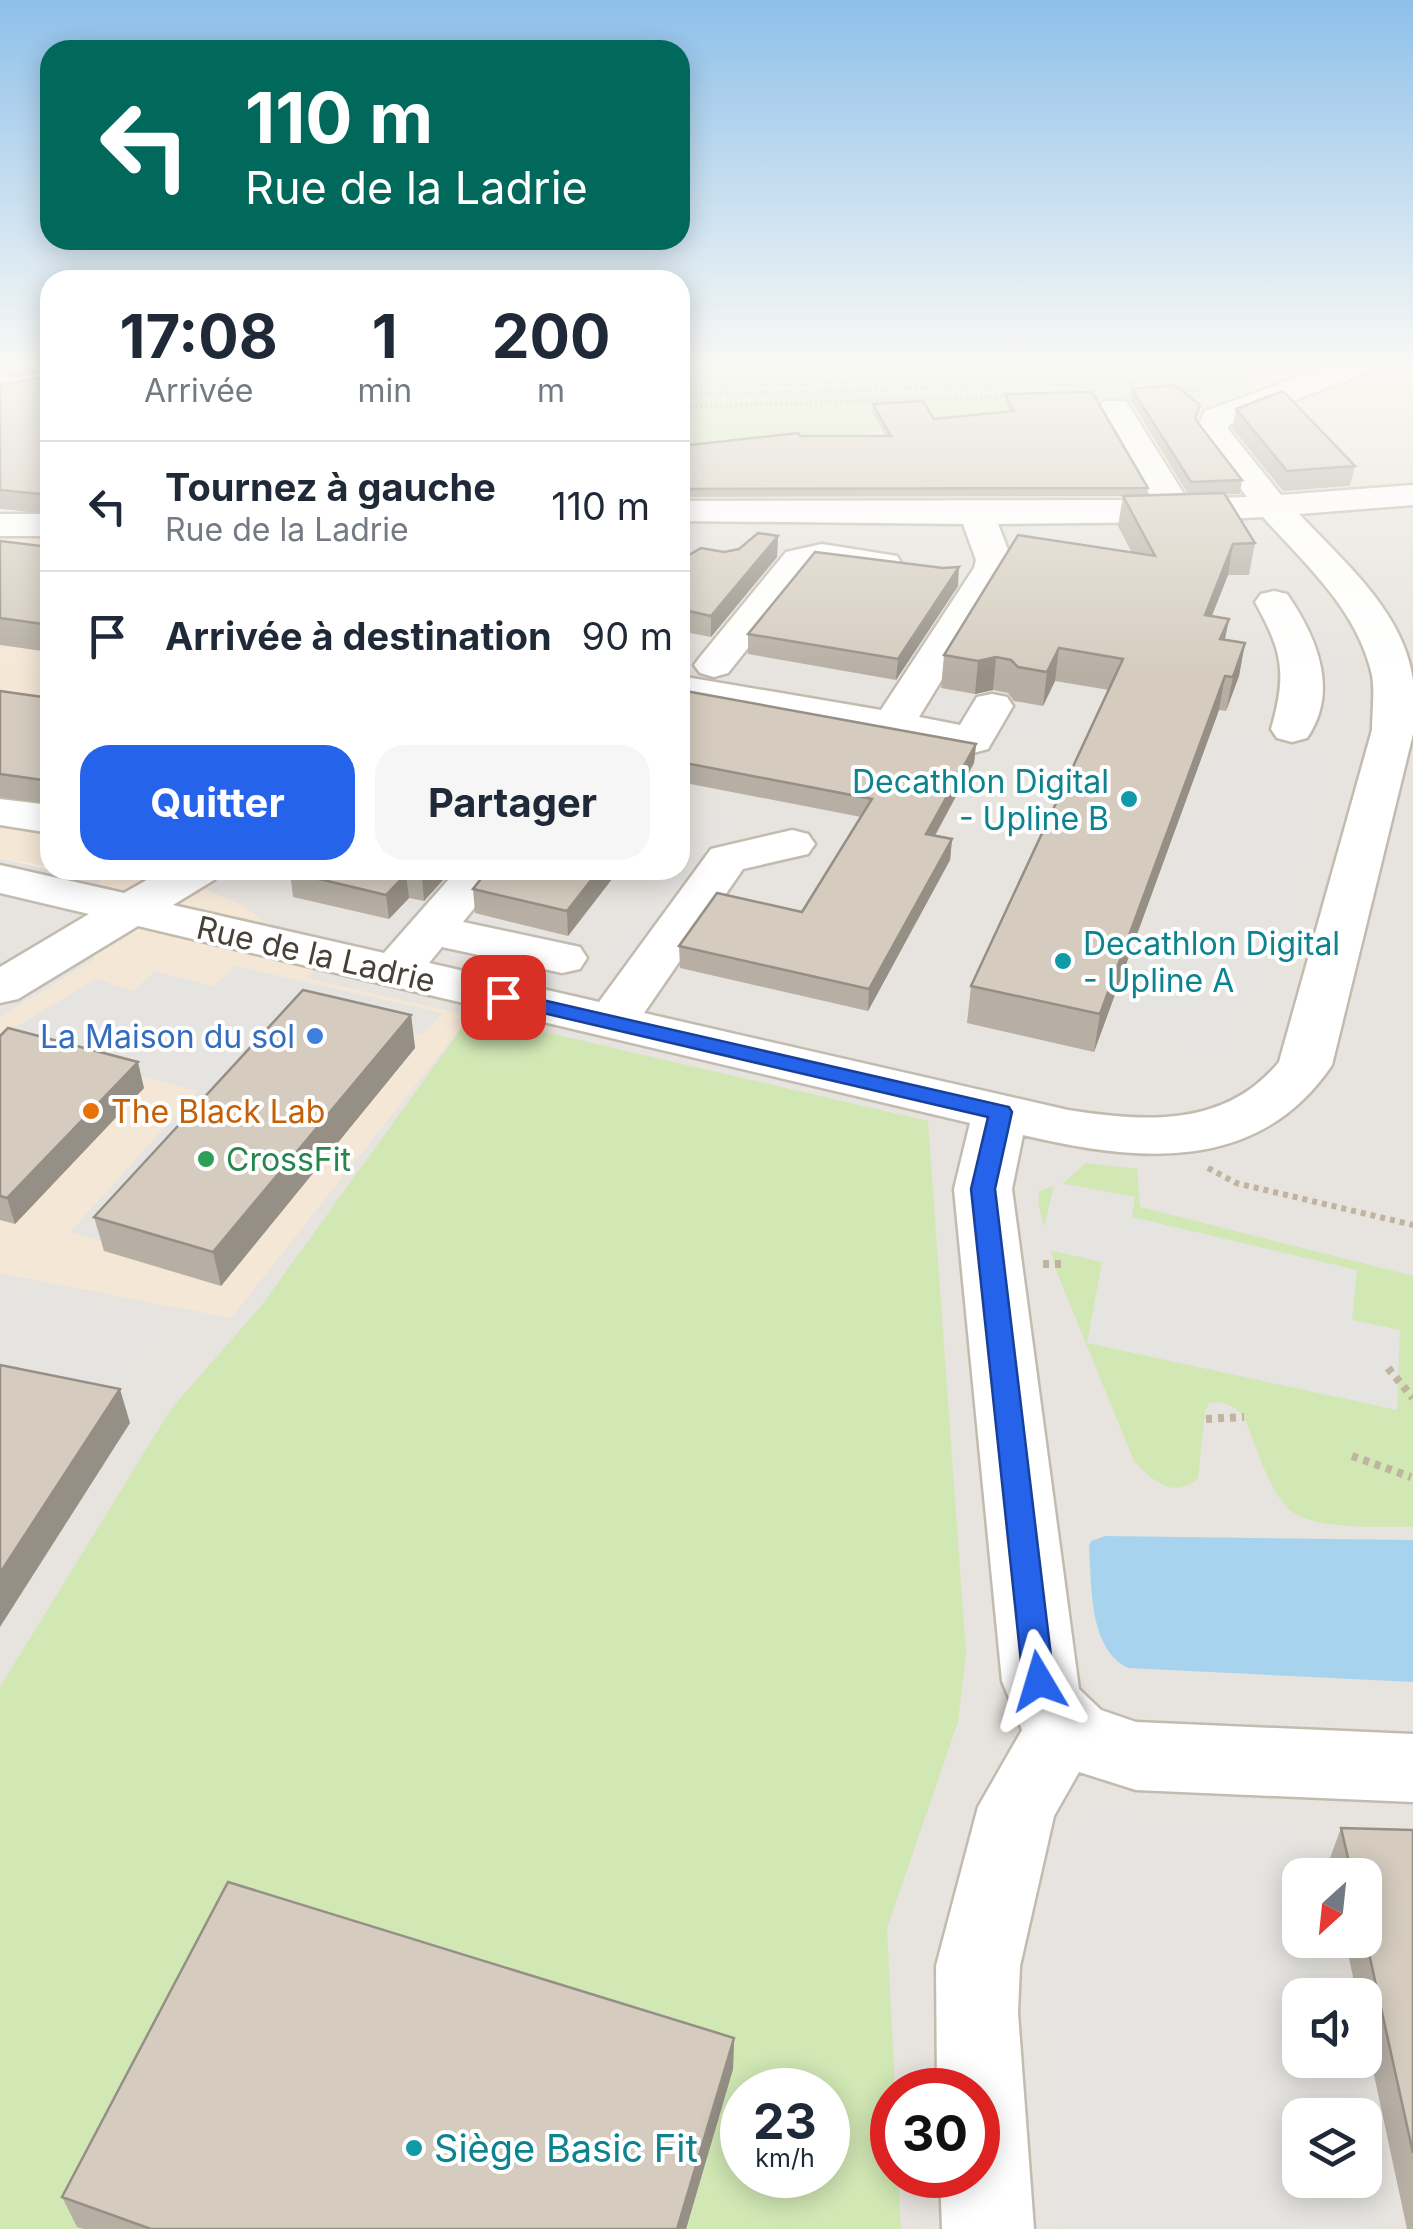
<!DOCTYPE html>
<html lang="fr">
<head>
<meta charset="utf-8">
<style>
	:root { --surface:#fff; --page:#f6f6f7; --text:#1f2937; --muted:#747a83; --line:#e0e1e3; --accent:#2563eb }
	body { margin:0; font-family:Inter,sans-serif; background:var(--page); color:var(--text); height:100vh; display:flex; flex-direction:column; font-size:38px; white-space:nowrap }
	* { box-sizing:border-box; margin:0 }
	p { font-size:32px; color:var(--muted) }
	.icon { flex:none; width:55px; height:55px; fill:none; stroke:currentColor; stroke-width:2; stroke-linecap:round; stroke-linejoin:round }
	.map { position:relative; flex:1; overflow:hidden }
	.details { position:absolute; left:40px; top:270px; width:650px; height:610px; display:flex; flex-direction:column; background:var(--surface); border-radius:30px; box-shadow:0 5px 25px #0003 }
	.details>* { flex:none }
	.guide { position:absolute; left:40px; top:40px; width:650px; height:210px; border-radius:30px; box-shadow:0 5px 25px #0003; background:#00695c; color:#fff; overflow:hidden }
	.needle { width:65px; rotate:207deg }
	.buttons { position:absolute; left:1282px; top:1858px; display:grid; gap:20px }
	.buttons a { display:grid; place-items:center; width:100px; height:100px; border-radius:20px; background:var(--surface); box-shadow:0 5px 25px #0003; font-size:50px }
	.speed { position:absolute; left:720px; top:2068px; display:flex; gap:20px; font-size:50px; font-weight:700; text-align:center }
	.speed>* { display:grid; place-content:center; width:130px; height:130px; border-radius:50%; background:var(--surface); box-shadow:0 5px 25px #0003; line-height:1 }
	.speed small { font-size:25px; font-weight:400 }
	.speed .limit { border:15px solid #d22; background:#fff; color:#111 }
	.pin { position:absolute; display:grid; place-items:center; width:85px; height:85px; color:#fff; margin:-42px; border-radius:20px; box-shadow:0 5px 15px #0006 }
	.me { position:absolute; width:110px; margin:-55px; rotate:353deg; stroke-linejoin:round; filter:drop-shadow(0 0 8px #0008) }
	.turn { display:flex; align-items:center; gap:35px; height:210px; padding:0 40px; font-size:45px }
	.turn .icon { width:130px; height:130px; stroke-width:2.5 }
	.turn b { display:block; font-size:70px; line-height:85px }
	.eta { display:flex; justify-content:space-evenly; align-items:center; height:170px; text-align:center }
	.eta b { font-size:60px; font-weight:700; line-height:70px }
	.action { display:flex; gap:20px; margin-top:auto; padding:20px 40px }
	.action a { flex:1; height:115px; border-radius:30px; background:var(--accent); color:#fff; font-size:40px; font-weight:700; line-height:115px; text-align:center }
	.action a+a { background:var(--page); color:var(--text) }
	ul { padding:0; list-style:none }
	li { display:flex; align-items:center; gap:30px; height:130px; padding:0 40px; border-top:2px solid var(--line) }
	li div { flex:1 }
	li b { display:block; font-size:38px }
	li em { font-style:normal }
	.map>svg:first-child { display:block }
	.residential { fill:#e8e2d8 }
	.commercial { fill:#f5e7d6 }
	.industrial { fill:#e7e3de; fill-rule:evenodd }
	.green { fill:#d1e7b4; fill-rule:evenodd }
	.parking { fill:#e6e4e1 }
	.water { fill:#a8d3ee }
	.lines { fill:none; stroke-linecap:round; stroke-linejoin:round }
	.minor-casing { stroke:#c2bbaf; stroke-width:5 }
	.path-far2 { stroke:#c1b49e; stroke-width:4; stroke-dasharray:2.5 2.5; stroke-linecap:butt }
	.path-far1 { stroke:#c1b49e; stroke-width:6; stroke-dasharray:5 5; stroke-linecap:butt }
	.path { stroke:#c1b49e; stroke-width:8; stroke-dasharray:6 6; stroke-linecap:butt }
	.minor { fill:#fff; fill-rule:evenodd }
	.wall { fill:#b7afa4 }
	.shaded-wall { fill:#958f86 }
	.building { fill:#d5ccbf; stroke:#958f86; stroke-width:2.5 }
	.route { fill:#2563eb; stroke:#184099; stroke-width:2.5 }
	.culture-dot { fill:#0f9aa8; stroke:#fff; stroke-width:4 }
	.shop-dot { fill:#3f7fe0; stroke:#fff; stroke-width:4 }
	.food-dot { fill:#e8710a; stroke:#fff; stroke-width:4 }
	.leisure-dot { fill:#2e9e5b; stroke:#fff; stroke-width:4 }
	.labels { text-anchor:middle; dominant-baseline:central; stroke-width:8; stroke-linejoin:round; paint-order:stroke }
	.culture-label { font-size:32px; fill:#0d838f; stroke:#fff; text-anchor:end }
	.street-label { font-size:32px; fill:#484138; stroke:#fff }
	.shop-label { font-size:32px; fill:#366cbe; stroke:#fff; text-anchor:end }
	.food-label { font-size:32px; fill:#c56008; stroke:#fff; text-anchor:start }
	.leisure-label { font-size:32px; fill:#27864d; stroke:#fff; text-anchor:start }
	.near-culture-label { font-size:38px; fill:#0d838f; stroke:#fff; text-anchor:start }
</style>
</head>
<body>
<div class="map">
<svg width="1413" height="2229" viewBox="0 0 1413 2229">
	<rect width="100%" height="100%" fill="#f4f1e9"/>
	<!-- residential -->
	<path class="residential" d="M1237,363H1413V506L1189,523H680V453L1261,393Z"/>
	<!-- commercial -->
	<path class="commercial" d="M50,530V867L0,858V535L45,537Z
		M68,870H162L243,906L266,923L335,944L308,978L471,1015L231,1319L0,1273V1017L94,960L101,876Z"/>
	<!-- industrial -->
	<path class="industrial" d="M1413,506V2229H0V1273L231,1318L470,1016L307,978L334,944L266,923L243,906L162,870H680V523H1189ZM1300,1875H1365V1940H1300ZM1300,1995H1365V2060H1300ZM742,2090H828V2175H742ZM892,2090H978V2175H892ZM1300,2115H1365V2180H1300Z
		M0,858L50,870L101,875L94,960L0,1017Z"/>
	<!-- green -->
	<path class="green" d="M680,363H1237L1262,393L680,453Z
		M471,1015L928,1121L966,1653L958,1722L887,1928L895,2090L892,2175H898L901,2229H0V1687L171,1409L262,1305ZM742,2090H828V2175H742Z
		M1086,1163L1137,1169L1140,1207L1413,1276V1527C1381,1526 1313,1531 1289,1509C1269,1492 1255,1442 1244,1417C1235,1406 1223,1400 1209,1403L1205,1411L1198,1478C1173,1500 1153,1481 1134,1461L1056,1270L1038,1203L1039,1191L1062,1184Z"/>
	<!-- parking -->
	<path class="parking" d="M1310,602L1325,624L1338,654L1342,681L1339,714L1331,738L1283,730L1285,718L1260,714L1265,658L1257,629L1243,603Z
		M933,689L1043,708L1026,743L912,723Z
		M1222,730L1329,748L1323,770L1328,772L1283,958L1269,955L1255,1006L1239,1003L1224,1058L1113,1035Z
		M714,809L740,814L630,970L601,964L670,870H680V856Z
		M443,870H500L465,913L591,942L560,986L428,955L438,943L389,932Z
		M235,966L443,1013L422,1035L305,1008L98,1241L70,1232L197,1091L14,1042L0,1054V1036L96,979L133,991L155,971L214,986Z
		M1055,1182L1135,1197L1132,1217L1357,1270L1352,1320L1400,1330L1397,1410L1087,1343L1102,1262L1039,1248Z
		M0,1284L166,1316L121,1388L0,1364Z
		M1089,1813L1302,1820L1314,1875H1300V1940H1327L1338,1995H1300V2060H1351L1362,2115H1300V2180H1365V2131L1385,2229H1059L1036,1880Z"/>
	<!-- water -->
	<path class="water" d="M1105,1536L1413,1540V1682L1128,1668C1088,1648 1092,1585 1089,1546L1091,1541Z"/>
	<g class="lines">
		<defs>
			<path id="minor" d="M1338,363H1382L1378,369L1230,424L1228,429L1281,495L1413,485V505L1299,514C1343,561 1404,612 1413,680C1413,697 1413,717 1413,734L1332,1065C1258,1175 1137,1162 1023,1135L1012,1189L1079,1689L1101,1710L1136,1722L1413,1734V1802L1136,1790L1079,1772L1054,1816L1020,1966L1018,2013L1034,2229H942L940,2175H978V2090H937L936,1966L978,1807L1022,1730L1002,1681L954,1189L970,1123L138,926L18,999L0,1003V967L89,914L0,893V865L124,893L164,870H220L214,880L173,905L384,953L457,870H505L463,922L580,947L587,958L580,969L562,973L442,947L429,963L599,1002L711,849L792,830L808,834L815,844L808,854L743,869L644,1013L1068,1110C1145,1122 1225,1128 1279,1062L1372,730C1372,713 1375,692 1372,675C1357,609 1306,565 1263,517L1177,522L998,524L1012,560L1010,568L919,717L960,725L977,697L992,694L1007,697L1013,706L988,749L973,753L680,700V676L881,710L974,568L976,560L963,524L680,521V501L1153,500L1099,408L1104,401H1126L1187,499L1247,497L1196,430L1205,411Z
				M0,514H50V536H0Z
				M822,544L897,556L902,564L897,572C869,579 840,562 812,568L728,673L714,677L700,673L694,665L700,657L786,552Z
				M1274,591L1287,594C1316,636 1340,690 1307,738L1292,742L1277,738L1271,729C1287,674 1283,652 1255,602L1261,594Z
				M0,799L50,805V833L0,825Z"/>
		</defs>
		<!-- minor casing -->
		<use href="#minor" class="minor-casing"/>
		<!-- path-far2 -->
		<path class="path-far2" d="M1220,363L1233,379
			M680,370L922,363
			M680,378L1203,363
			M1129,382L1226,379
			M680,387L1226,371
			M1176,390L1203,389
			M680,395L1096,383
			M680,407L1014,396"/>
		<!-- path-far1 -->
		<path class="path-far1" d="M1208,1168L1236,1183L1413,1225"/>
		<!-- path -->
		<path class="path" d="M1043,1264H1061
			M1388,1368L1413,1398
			M1206,1419L1244,1417
			M1352,1456L1411,1477"/>
		<!-- minor -->
		<use href="#minor" class="minor"/>
	</g>
	<!-- wall -->
	<path class="wall" d="M0,363H50V514L0,509V385L49,376V372L9,378L0,373Z
		M1132,389L1197,421L1242,480L1240,494H1225L1255,543L1249,575H1228L1212,616L1229,619L1225,640L1245,643L1239,676L1226,711L1219,710L1094,1052L967,1023L971,986L1109,690L1055,681L1043,706L1014,701L1008,693L993,690L975,694L941,688L944,655L1132,553L1118,526L1123,496L688,497V488H680V446L800,436H886L872,412L873,404L934,419L1010,411L1005,402V394L1148,488L1147,495L1188,494L1131,401Z
		M1236,409L1355,466L1350,486L1283,491L1232,428Z
		M778,536L777,557L711,637L680,631V562L739,549Z
		M0,541L50,547V652L0,645Z
		M943,568L958,586L896,680L748,654V634Z
		M680,690L976,744L974,763L935,836L952,839L950,860L868,1011L680,968L679,946L802,912L861,817L680,782Z
		M0,691L50,698V804L0,797Z
		M292,870H452L424,901L409,898L389,919L293,897L290,872Z
		M612,879L568,936L475,913L473,889Z
		M411,1015L415,1048L221,1286L104,1251L94,1217Z
		M0,1036L144,1088L15,1224L0,1220Z
		M1341,1828L1413,1830V2229H1407L1365,2033V1995H1357L1345,1940H1365V1875H1332L1329,1861Z
		M734,2038L733,2069L686,2229H84L77,2227L62,2197Z"/>
	<!-- shaded-wall -->
	<path class="shaded-wall" d="M6,363H50V371L9,378Z
		M778,536L777,557L711,637V616Z
		M1233,544L1228,575L1199,648L1205,615Z
		M959,567L958,586L896,680L898,659Z
		M1229,619L1222,652L1220,639Z
		M1245,643L1239,676L1226,711L1233,677Z
		M1059,648L1055,681L1043,706L1047,672Z
		M996,657L993,690L975,694L978,661Z
		M1225,676L1219,710L1094,1052L1100,1014Z
		M976,744L974,763L924,855L926,834Z
		M952,839L950,860L868,1011L869,989Z
		M428,870H452L424,901L422,877Z
		M599,870H611L612,879L568,936L567,911Z
		M406,874L409,898L389,919L386,895Z
		M411,1015L415,1048L221,1286L213,1252Z
		M138,1062L144,1088L15,1224L7,1198Z
		M120,1389L130,1423L0,1627V1573Z
		M734,2038L733,2069L686,2229H677Z"/>
	<!-- building -->
	<path class="building" d="M49,363H50V495L0,490V385L49,376Z
		M1175,385L1200,405L1195,419L1242,480L1191,482L1132,389Z
		M1283,391L1355,466L1287,471L1236,409Z
		M1092,392L1148,488L688,489V479L680,480V446L798,433L800,436H891L873,404L923,401L934,419L1014,411L1005,394Z
		M1224,493L1255,543L1233,544L1205,615L1229,619L1220,639L1245,643L1233,677L1225,676L1100,1014L971,986L1123,659L1059,648L1047,672L1018,667L1011,660L996,657L978,661L944,655L1018,535L1155,556L1123,496Z
		M758,533L778,536L711,616L680,609V562L684,558L701,548L724,552L739,549Z
		M0,541L50,547V625L0,618Z
		M815,552L943,568L959,567L898,659L748,634Z
		M680,690L976,744L926,834L952,839L869,989L679,946L717,893L802,912L872,799L680,762Z
		M0,691L50,698V781L0,774Z
		M292,870H428L422,877L406,874L386,895L290,872Z
		M488,870H599L567,911L473,889Z
		M303,990L411,1015L213,1252L94,1217Z
		M8,1028L138,1062L7,1198L0,1196V1036Z
		M0,1365L120,1389L0,1573Z
		M1341,1828L1413,1830V2153L1365,1935V1875H1352Z
		M228,1882L734,2038L677,2229H151L62,2197Z"/>
	<!-- sky -->
	<linearGradient id="sky" x2="0" y2="1"><stop stop-color="#8ec0ea"/><stop offset="0.54" stop-color="#faf9f5"/><stop offset="1" stop-color="#faf9f5" stop-opacity="0"/></linearGradient>
	<rect width="1413" height="675" fill="url(#sky)"/>
	<!-- route -->
	<path class="route" d="M503,991L1009,1107L1012,1112L995,1189L1054,1681L1050,1691L1039,1694L1028,1691L1023,1681L971,1189L988,1117L496,1002L492,997L496,993Z"/>
	<!-- markers -->
	<g class="culture-dot">
		<circle cx="1129" cy="799" r="10"/>
		<circle cx="1063" cy="961" r="10"/>
		<circle cx="414" cy="2148" r="10"/>
	</g>
	<circle class="shop-dot" cx="315" cy="1036" r="10"/>
	<circle class="food-dot" cx="91" cy="1111" r="10"/>
	<circle class="leisure-dot" cx="206" cy="1159" r="10"/>
	<g class="labels">
		<!-- culture labels -->
		<g class="culture-label">
			<text x="1109" y="781">Decathlon Digital<tspan x="1109" dy="37">- Upline B</tspan></text>
			<text x="1083" y="943" text-anchor="start">Decathlon Digital<tspan x="1083" dy="37">- Upline A</tspan></text>
		</g>
		<!-- street labels -->
		<g class="street-label">
			<text transform="translate(316 954) rotate(13)">Rue de la Ladrie</text>
		</g>
		<!-- shop labels -->
		<g class="shop-label">
			<text x="295" y="1036">La Maison du sol</text>
		</g>
		<!-- food labels -->
		<g class="food-label">
			<text x="111" y="1111">The Black Lab</text>
		</g>
		<!-- leisure labels -->
		<g class="leisure-label">
			<text x="226" y="1159">CrossFit</text>
		</g>
		<!-- near-culture labels -->
		<g class="near-culture-label">
			<text x="434" y="2148">Siège Basic Fit</text>
		</g>
	</g>
</svg>
<div class="buttons">
<a><svg class="needle" viewBox="-14 -14 28 28"><path d="M0-13l5 13h-10z" fill="#e53935"/><path d="M0 13l5-13h-10z" fill="#747a83"/></svg></a>
<a><svg class="icon" aria-label="sound" viewBox="0 0 24 24"><path d="M4 9h4l5-4v14l-5-4H4zM17 9q2 3 0 6"/></svg></a>
<a><svg class="icon" aria-label="layers" viewBox="0 0 24 24"><path d="M12 4l9 5-9 5-9-5zM3 14l9 5 9-5"/></svg></a>
</div>
<div class="speed"><div>23<small>km/h</small></div><div class="limit">30</div></div>
<div class="pin" style="left:503px;top:997px;background:#d93025"><svg class="icon" aria-label="arrive" viewBox="0 0 24 24"><path d="M6 21V4h12l-3 4 3 4H6"/></svg></div>
<svg class="me" style="left:1039px;top:1681px" viewBox="-20 -20 40 40"><path d="M0-17L14 15 0 8-14 15z" fill="#2563eb" stroke="#fff" stroke-width="4"/></svg>
<div class="guide">
<div class="turn"><svg class="icon" aria-label="left" viewBox="0 0 24 24"><path d="M17 20v-9H6M10 6l-5 5 5 5"/></svg><div><b>110 m</b>Rue de la Ladrie</div></div>
</div>
<section class="details">
<div class="eta">
<div><b>17:08</b><p>Arrivée</p></div>
<div><b>1</b><p>min</p></div>
<div><b>200</b><p>m</p></div>
</div>
<ul>
<li><svg class="icon" aria-label="left" viewBox="0 0 24 24"><path d="M17 20v-9H6M10 6l-5 5 5 5"/></svg><div><b>Tournez à gauche</b><p>Rue de la Ladrie</p></div><em>110 m</em></li>
<li><svg class="icon" aria-label="arrive" viewBox="0 0 24 24"><path d="M6 21V4h12l-3 4 3 4H6"/></svg><div><b>Arrivée à destination</b></div><em>90 m</em></li>
</ul>
<div class="action"><a>Quitter</a><a>Partager</a></div>
</section>
</div>
</body>
</html>
